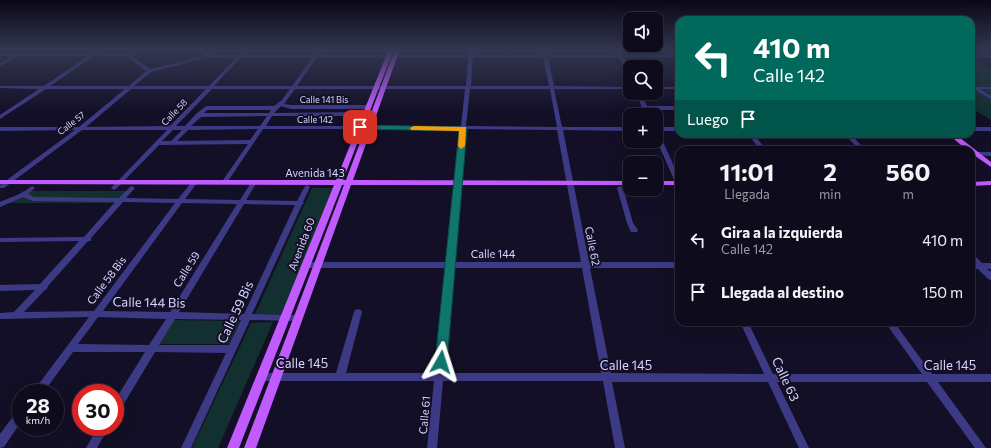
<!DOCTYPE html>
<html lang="es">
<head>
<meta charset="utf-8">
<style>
	:root { --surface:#0e0b1c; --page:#1c1929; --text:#f1f3f6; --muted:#9b9ba3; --line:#2e2b3b }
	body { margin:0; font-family:Commissioner,sans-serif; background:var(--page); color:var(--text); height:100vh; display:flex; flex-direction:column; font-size:15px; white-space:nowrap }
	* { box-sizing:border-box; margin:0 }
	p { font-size:13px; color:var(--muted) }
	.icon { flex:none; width:22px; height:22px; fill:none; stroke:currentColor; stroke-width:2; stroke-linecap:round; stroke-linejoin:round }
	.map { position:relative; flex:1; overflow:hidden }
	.side { position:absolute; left:675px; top:146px; width:300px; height:180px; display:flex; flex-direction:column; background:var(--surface); border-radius:12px; box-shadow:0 4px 16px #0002,0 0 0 1px var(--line) }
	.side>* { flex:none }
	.hud { position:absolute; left:675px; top:16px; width:300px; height:122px; border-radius:12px; box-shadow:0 4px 16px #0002,0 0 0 1px var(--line); background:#00695c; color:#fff; overflow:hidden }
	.tools { position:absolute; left:623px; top:12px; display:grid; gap:8px }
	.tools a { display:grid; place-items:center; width:40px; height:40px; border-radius:8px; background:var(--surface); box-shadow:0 4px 16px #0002,0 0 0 1px var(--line); font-size:20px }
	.speed { position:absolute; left:12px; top:384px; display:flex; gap:8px; font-size:20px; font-weight:700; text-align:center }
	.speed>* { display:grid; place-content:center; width:52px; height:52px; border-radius:50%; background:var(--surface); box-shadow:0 4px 16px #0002,0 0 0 1px var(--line); line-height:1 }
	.speed small { font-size:10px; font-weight:400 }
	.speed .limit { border:6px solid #d22; background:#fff; color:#111 }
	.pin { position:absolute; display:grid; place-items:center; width:34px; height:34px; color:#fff; margin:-17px; border-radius:8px; box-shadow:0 2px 6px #0006 }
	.me { position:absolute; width:44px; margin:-22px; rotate:6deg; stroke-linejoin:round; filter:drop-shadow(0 0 3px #0008) }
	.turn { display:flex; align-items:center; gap:14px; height:84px; padding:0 12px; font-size:18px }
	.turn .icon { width:52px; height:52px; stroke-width:2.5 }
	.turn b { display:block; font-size:28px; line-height:34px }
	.then { display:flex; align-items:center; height:38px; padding:0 12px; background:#0003; gap:8px; font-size:15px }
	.eta { display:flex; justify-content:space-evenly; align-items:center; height:68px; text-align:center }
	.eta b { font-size:24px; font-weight:700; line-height:28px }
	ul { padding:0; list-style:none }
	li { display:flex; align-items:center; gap:12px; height:52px; padding:0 12px }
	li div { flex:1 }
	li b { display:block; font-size:15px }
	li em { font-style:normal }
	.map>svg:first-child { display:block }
	.green { fill:#12302f }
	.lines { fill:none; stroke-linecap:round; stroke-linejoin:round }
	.minor { fill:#3d3a85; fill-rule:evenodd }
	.major { fill:#c25bff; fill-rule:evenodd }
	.route { fill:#0f766e; stroke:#0a4d48 }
	.slow { fill:#f59e0b }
	.labels { text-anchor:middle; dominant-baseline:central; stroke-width:4; stroke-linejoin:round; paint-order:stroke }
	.far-street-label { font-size:9px; fill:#d9d4ff; stroke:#130f26 }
	.street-label { font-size:11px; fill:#d9d4ff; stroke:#130f26 }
	.near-street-label { font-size:13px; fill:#d9d4ff; stroke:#130f26 }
</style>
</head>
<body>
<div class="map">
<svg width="991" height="448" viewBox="0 0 991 448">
	<rect width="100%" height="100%" fill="#130f26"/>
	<!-- green -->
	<path class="green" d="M971,58L991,69V120L971,108Z
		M312,188H337L287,314H255Z
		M23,191H127L116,203H10Z
		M172,320L240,321L229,344H157Z
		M273,322L218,448H192L251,323Z"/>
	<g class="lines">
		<!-- minor -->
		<path class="minor" d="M99,49H104L98,54H128L145,49H153L131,55L150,69L206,56L197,49H202L210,55H239L244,49H249L244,55H315L319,49H323L319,55H468L469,49H473V55H543L542,49H546L547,55H618L615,49H619L622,55H679V57H623L630,71V77L628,76L619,57H548L554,86L630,87V89H554L562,127H630V131L563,130L589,262H679V268H590L611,373L764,374L740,322H748L773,374H922L885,322H894L932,374H991V382H938L986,448H975L927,382H777L809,448H799L768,382H612L625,448H615L603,381H443L437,448H427L434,381H262L259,380L257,377L259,374L262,373H336L354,312L355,310L358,309L361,310L362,312L346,373H434L445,268H306L303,267L302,265L303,263L306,262H446L461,129H263L226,184L224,185L221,183L248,144L159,145L116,189L114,190L111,188L112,187L167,130H82L4,188H0V185L75,130L0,131V127H79L125,89H46L0,119V115L39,89L0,88V86H44L88,56H18L0,66V63L12,56H0V54H92ZM94,56H127L146,71L129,86H50ZM209,57H237L209,86H134L151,72ZM241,57H313L292,86H214ZM317,57H468L466,86H297ZM473,57H543L549,86H471ZM131,89H206L170,126L86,127ZM212,89H290L282,100L274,106H206L196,114L185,126H176ZM295,89H465L461,126H266L272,116H366L369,114L366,112L274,113L281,106L291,109H369L372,107L369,105H291L284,104ZM470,89H550L557,127L466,126ZM207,110H271L269,113H204ZM267,116L260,126H191L201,117ZM258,129L250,140L177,141L188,130ZM466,129L557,130L581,262H454ZM173,130H182L171,141H162ZM453,268H582L601,373H444Z
			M985,49H990L991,53Z
			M971,55H991V57H971Z
			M971,85L975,87H991V89H980L991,96V99L971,88Z
			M656,87H679V89H656Z
			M636,93H640L647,106H679V110H648L651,115H645Z
			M656,127H679V131H656Z
			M971,127H991V131H971Z
			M656,131L659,133L679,177V186L676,184L656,139Z
			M748,134H754L766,150H760Z
			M844,134H850L866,150H860Z
			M973,152H991V156L971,155V153Z
			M254,180L257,182L246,200L297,201L305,186L307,185L310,187L303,202L304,203L302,205L252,314L298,315L301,316L302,318L301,320L298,321L250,320L191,448H181L226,353L155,352L119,412L115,413V400L145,352H73L43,393H32L89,317L0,319V313L14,312L35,290L0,291V285L40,284L79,241L0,242V238L84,237L115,202L33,201L23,197L0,207V202L22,193L32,186L35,188L28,194L34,197L119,198L130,187L132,186L135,188L126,198L178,199L192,182L194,181L197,183L185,199L240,200L252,181ZM123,202L175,203L94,311L24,312L45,290L47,289L48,286L88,241H91V238ZM182,203L237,204L170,312L103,311ZM244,204L295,205L244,314L179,312ZM98,317L166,319L149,345L78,344ZM175,319L241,320L229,345H159Z
			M620,186L623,188L633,223L638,230L637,232H631L627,223L617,188Z
			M971,254L974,255L982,263H991V269H987L991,272V280L988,279L978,269H971V263H973L971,262Z
			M21,409V422L4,447L0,448V434L17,411Z
			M98,427H109L97,448H86Z"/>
		<!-- major -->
		<path class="major" d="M389,49H394L343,180H346L395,49H400L353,180L630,181V185H351L256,448H244L344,185H342L239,448H227L334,185L0,184V180H336Z
			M948,134H955L991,162V167L971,153V150H967Z
			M656,181H679V185H656Z
			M991,181V185L971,186V182Z"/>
	</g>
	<!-- sky -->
	<linearGradient id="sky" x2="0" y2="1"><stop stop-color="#0a0815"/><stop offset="0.44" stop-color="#333752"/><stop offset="1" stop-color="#333752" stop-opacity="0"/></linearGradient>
	<rect width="991" height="112" fill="url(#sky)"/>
	<!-- route -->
	<path class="route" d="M360,125L463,127L467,129L447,362L445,366L441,367L436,366L435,362L459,131L358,129V126Z"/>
	<!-- slow -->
	<path class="slow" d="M414,126L466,127L465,146L461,149L458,146L459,131L411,130L410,128Z"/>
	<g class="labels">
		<!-- far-street labels -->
		<g class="far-street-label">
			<text x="324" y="99">Calle 141 Bis</text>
			<text transform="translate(174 112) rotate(-46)">Calle 58</text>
			<text x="315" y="119">Calle 142</text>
			<text transform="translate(71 123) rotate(-38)">Calle 57</text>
		</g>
		<!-- street labels -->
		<g class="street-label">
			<text x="315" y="172">Avenida 143</text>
			<text transform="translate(301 244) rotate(-69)">Avenida 60</text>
			<text transform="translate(593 246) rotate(79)">Calle 62</text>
			<text x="493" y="253">Calle 144</text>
			<text transform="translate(186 269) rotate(-58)">Calle 59</text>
			<text transform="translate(106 280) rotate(-53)">Calle 58 Bis</text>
			<text transform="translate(424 415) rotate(-85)">Calle 61</text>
		</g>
		<!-- near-street labels -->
		<g class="near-street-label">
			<text transform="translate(149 302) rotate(1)">Calle 144 Bis</text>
			<text transform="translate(235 312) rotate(-65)">Calle 59 Bis</text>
			<text x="302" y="363">Calle 145</text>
			<text x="626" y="365">Calle 145</text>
			<text x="950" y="365">Calle 145</text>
			<text transform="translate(786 379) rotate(65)">Calle 63</text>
		</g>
	</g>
</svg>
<div class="tools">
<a><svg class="icon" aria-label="sound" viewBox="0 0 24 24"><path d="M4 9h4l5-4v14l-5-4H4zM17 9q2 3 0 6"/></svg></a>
<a><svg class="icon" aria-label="search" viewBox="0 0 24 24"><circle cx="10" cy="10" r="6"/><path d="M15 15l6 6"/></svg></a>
<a>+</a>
<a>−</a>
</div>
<div class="speed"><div>28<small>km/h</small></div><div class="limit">30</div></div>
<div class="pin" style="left:360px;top:127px;background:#d93025"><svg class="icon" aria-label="arrive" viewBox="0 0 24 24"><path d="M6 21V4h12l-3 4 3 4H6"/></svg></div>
<svg class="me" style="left:441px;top:362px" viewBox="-20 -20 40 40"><path d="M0-17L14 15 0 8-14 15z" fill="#0f766e" stroke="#fff" stroke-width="4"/></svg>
<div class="hud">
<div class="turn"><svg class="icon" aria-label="left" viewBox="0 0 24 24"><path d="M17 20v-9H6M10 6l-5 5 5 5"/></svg><div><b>410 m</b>Calle 142</div></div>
<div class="then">Luego<svg class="icon" aria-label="arrive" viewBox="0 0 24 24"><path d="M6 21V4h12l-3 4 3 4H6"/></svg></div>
</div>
<section class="side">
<div class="eta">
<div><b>11:01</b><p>Llegada</p></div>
<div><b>2</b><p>min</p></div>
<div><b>560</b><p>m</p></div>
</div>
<ul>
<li><svg class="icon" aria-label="left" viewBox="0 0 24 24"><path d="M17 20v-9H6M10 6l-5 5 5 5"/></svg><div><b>Gira a la izquierda</b><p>Calle 142</p></div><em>410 m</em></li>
<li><svg class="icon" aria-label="arrive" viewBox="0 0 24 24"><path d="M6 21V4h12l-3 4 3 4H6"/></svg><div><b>Llegada al destino</b></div><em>150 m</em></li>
</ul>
</section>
</div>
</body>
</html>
